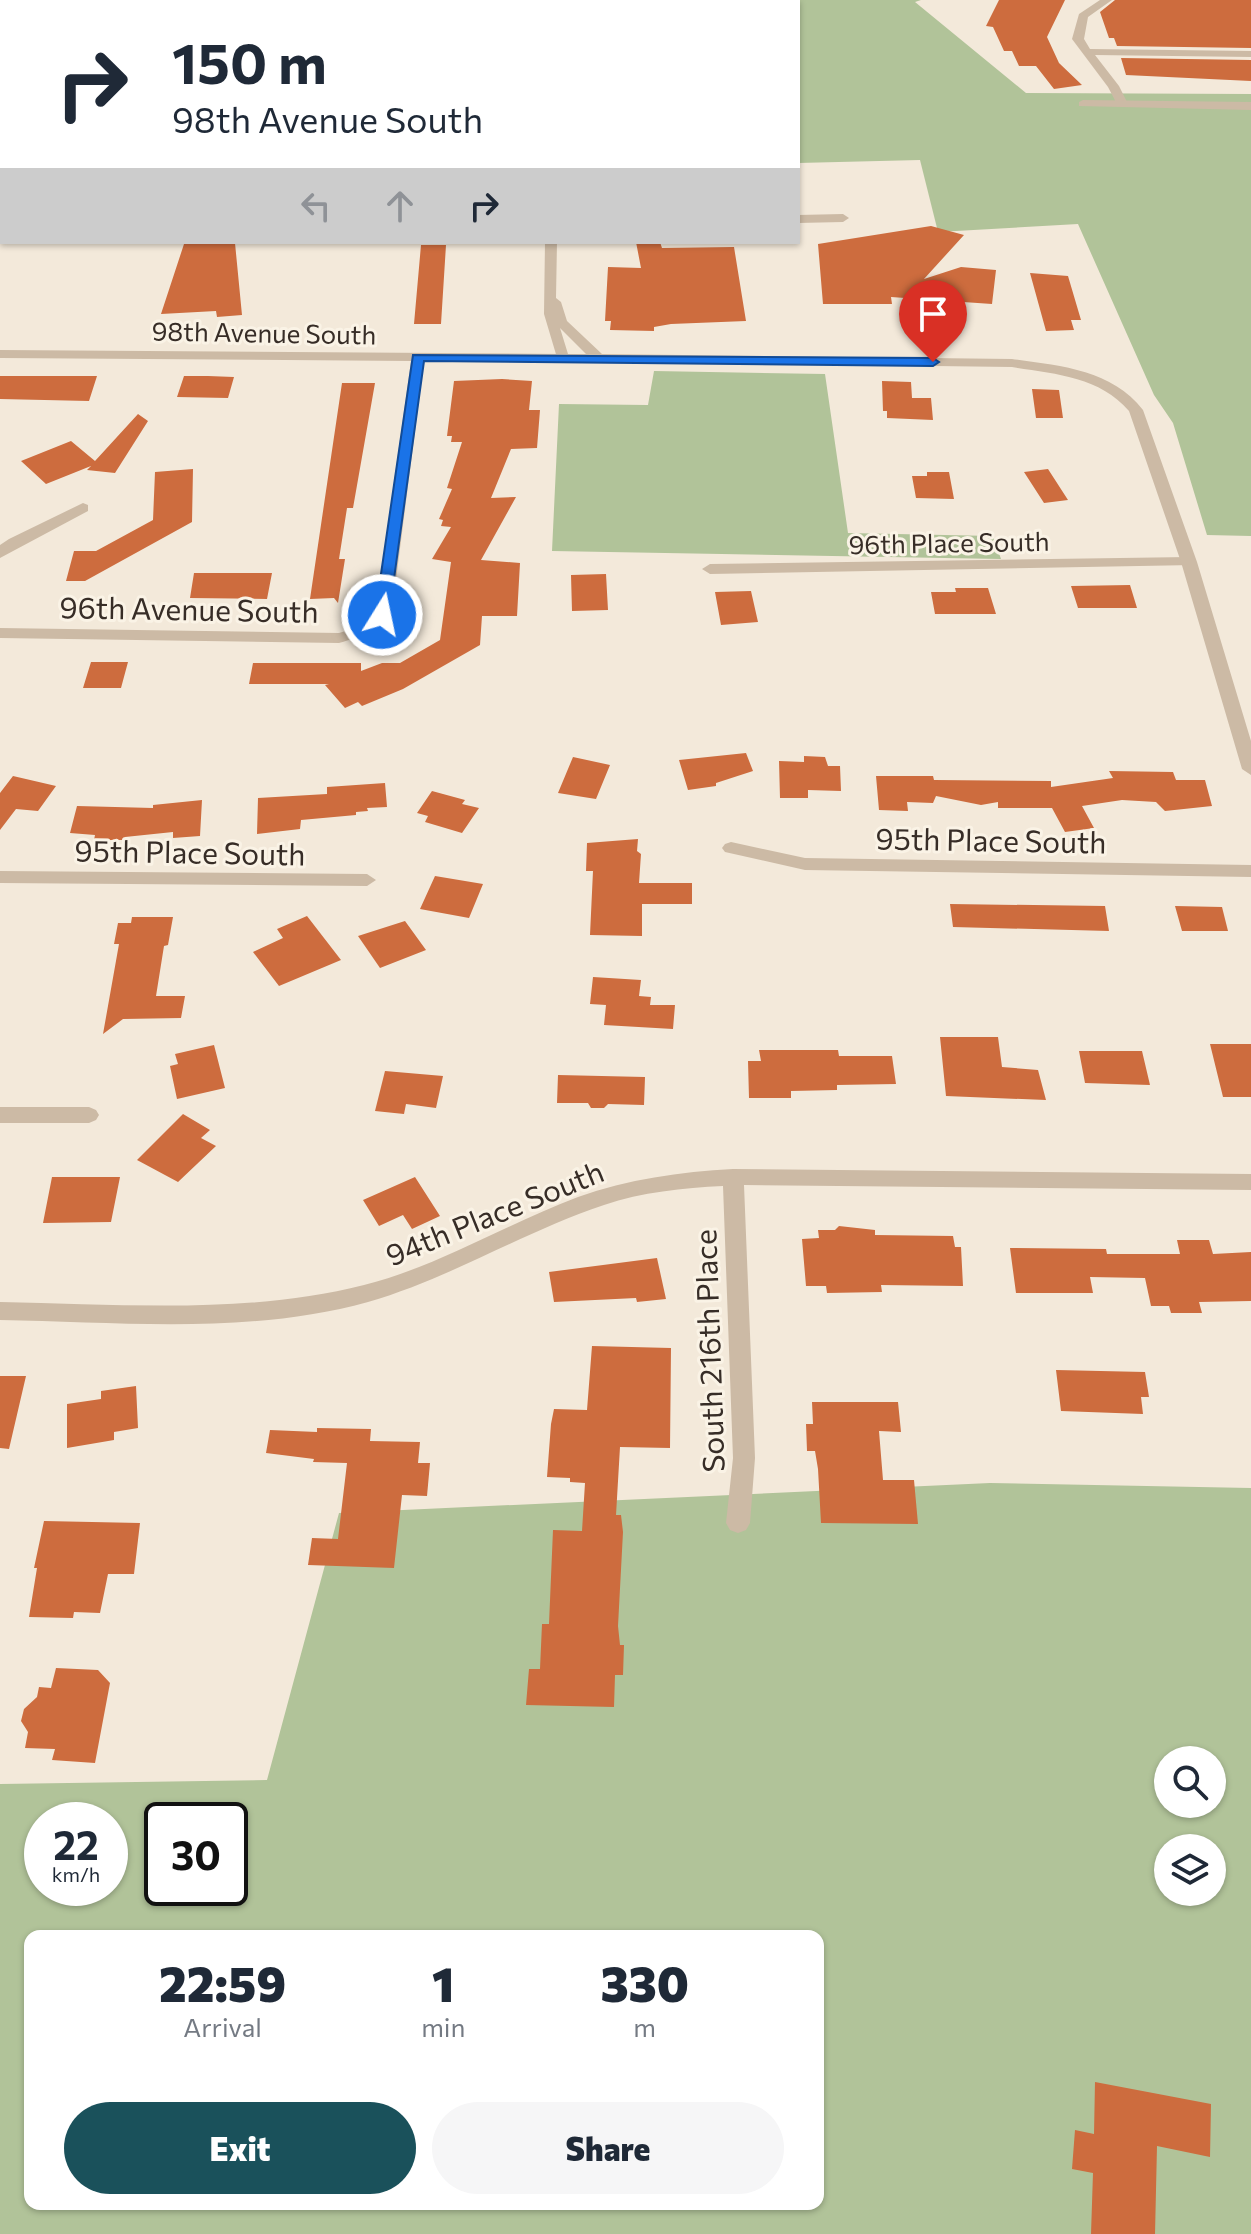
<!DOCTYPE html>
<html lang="en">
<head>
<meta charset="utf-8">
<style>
	:root { --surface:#fff; --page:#f6f6f7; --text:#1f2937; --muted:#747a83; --accent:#1a515b }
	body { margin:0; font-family:Commissioner,sans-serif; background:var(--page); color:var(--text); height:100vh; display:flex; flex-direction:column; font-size:30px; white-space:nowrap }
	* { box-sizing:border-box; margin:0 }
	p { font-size:26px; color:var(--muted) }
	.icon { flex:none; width:44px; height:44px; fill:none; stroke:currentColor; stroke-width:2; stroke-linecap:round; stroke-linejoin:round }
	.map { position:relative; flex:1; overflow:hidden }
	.details { position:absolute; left:24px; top:1930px; width:800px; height:280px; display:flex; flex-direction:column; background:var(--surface); border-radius:16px; box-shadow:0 2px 6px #0004 }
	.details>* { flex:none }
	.banner { position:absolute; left:0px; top:0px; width:800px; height:244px; box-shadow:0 2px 6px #0004; background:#fff; color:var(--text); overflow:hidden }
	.buttons { position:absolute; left:1154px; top:1746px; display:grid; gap:16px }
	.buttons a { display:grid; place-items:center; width:72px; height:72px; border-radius:50%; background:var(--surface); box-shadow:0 2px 6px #0004; font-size:40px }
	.speed { position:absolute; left:24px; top:1802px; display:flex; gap:16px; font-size:40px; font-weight:700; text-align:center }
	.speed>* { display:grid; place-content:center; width:104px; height:104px; border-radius:50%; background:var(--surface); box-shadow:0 2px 6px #0004; line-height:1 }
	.speed small { font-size:20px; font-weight:400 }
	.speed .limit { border:4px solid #111; border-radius:12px; background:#fff; color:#111 }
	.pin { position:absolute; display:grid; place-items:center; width:68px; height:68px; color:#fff; margin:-82px -34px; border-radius:50% 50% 50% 0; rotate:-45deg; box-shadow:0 0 8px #0007 }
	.pin .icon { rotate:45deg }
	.me { position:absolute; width:88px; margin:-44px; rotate:10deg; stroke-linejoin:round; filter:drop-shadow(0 0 6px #0008) }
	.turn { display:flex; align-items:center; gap:28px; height:168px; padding:0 40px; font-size:36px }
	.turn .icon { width:104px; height:104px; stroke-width:2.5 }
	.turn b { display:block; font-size:56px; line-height:68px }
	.lanes { display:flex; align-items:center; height:76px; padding:0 40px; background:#0003; justify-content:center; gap:40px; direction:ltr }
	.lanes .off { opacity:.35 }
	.eta { display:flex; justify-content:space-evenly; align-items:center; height:136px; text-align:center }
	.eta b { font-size:48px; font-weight:800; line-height:56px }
	.button { display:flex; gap:16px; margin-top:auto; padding:16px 40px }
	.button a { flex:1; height:92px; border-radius:48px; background:var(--accent); color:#fff; font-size:32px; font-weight:800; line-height:92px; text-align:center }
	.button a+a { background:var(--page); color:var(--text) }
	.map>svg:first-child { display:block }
	.green { fill:#b1c399; fill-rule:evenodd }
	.building { fill:#cd6c3e }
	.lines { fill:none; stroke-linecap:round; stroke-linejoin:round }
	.minor { fill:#ccbaa5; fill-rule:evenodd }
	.tertiary { fill:#ccbaa5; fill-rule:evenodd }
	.route { fill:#1a73e8; stroke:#114b97; stroke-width:2 }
	.labels { text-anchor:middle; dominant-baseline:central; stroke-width:6; stroke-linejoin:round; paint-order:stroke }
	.far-street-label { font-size:26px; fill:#372d27; stroke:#faf3e6 }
	.street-label { font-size:30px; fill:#372d27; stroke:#faf3e6 }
</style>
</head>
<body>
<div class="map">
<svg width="1251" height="2234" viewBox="0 0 1251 2234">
	<rect width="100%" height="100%" fill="#f3e9da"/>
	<!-- green -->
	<path class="green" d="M677,0H921L915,2L1026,93L1251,94V536L1207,535L1173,423L1154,395L1078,224L938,232L920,160L798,163V2Z
		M654,371L825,374L848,533L993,536L1001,559L552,551L559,404L648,405Z
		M990,1483L1251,1488V2234H0V1784L267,1780L339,1513ZM1168,1760H1212V1804H1168ZM42,1820H110V1888H42ZM162,1820H230V1888H162ZM1168,1848H1212V1892H1168ZM30,1936H818V2204H30Z"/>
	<!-- building -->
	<path class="building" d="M999,0H1065L1047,37L1059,63L1082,85L1054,89L1036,66H1019L1012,51H1004L993,27L986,26Z
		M1115,0H1251V48L1117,46L1114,38H1109L1100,12Z
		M1121,58L1251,60V81L1126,75Z
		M931,226L964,235L924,279L961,267L996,270L992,304L891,297L892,304H823L818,244Z
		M636,242H660L662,248L734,247L746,321L671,324L654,327V331L610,330L611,321H605L608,267L641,268Z
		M235,243L242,315L217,317L216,311L161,314L184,244Z
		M421,245H446L441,324H414Z
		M1030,273L1068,276L1081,320H1071L1074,330L1046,331Z
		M0,376H97L89,401L0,399Z
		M184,376H208L234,377L228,398L177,397Z
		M502,379L532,381L529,410H540L537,448L511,449L491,498L516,497L481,560L520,563L517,616H482L480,645L403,689L362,706L358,702L345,708L325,685L329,684H249L253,663H361V671L382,663H400L440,640L451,562L432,559L451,527L441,526L443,520L439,519L452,489L447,488L462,442H451L452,436H447L454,381Z
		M882,381L911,382L912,398H931L933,420L887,418V411H883Z
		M342,383H375L353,508H347L339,559H345L338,603L334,598L310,599Z
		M1032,389L1059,390L1063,418H1036Z
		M138,414L148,421L115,473L87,470L91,466L46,484L21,461L71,441L95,461Z
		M193,469L192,522L85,581H66L74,551H96L153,520L155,472Z
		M1048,469L1068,500L1044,503L1024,472Z
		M927,472H949L954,499L916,498L912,476H927Z
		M194,573H272L267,599L190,598Z
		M606,574L608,610L572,611L571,575Z
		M1130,585L1137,608H1078L1071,586Z
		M955,588H988L996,614H935L931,592H956Z
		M751,591L758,622L721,625L715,592Z
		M91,662H128L121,688H83Z
		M746,753L753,771L716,783V786L688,790L679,760Z
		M804,756L825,757L828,766H840L841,791L808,790V798H780L779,761L804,762Z
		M573,757L610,765L596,799L558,793Z
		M1109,771L1173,772L1176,780H1205L1212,806L1165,811L1156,802L1122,800L1082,806L1094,828L1065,832L1052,808H998V802L981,805L936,796L933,803L907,802L908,811L879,810L876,776H933L934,780L1051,781V787L1113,778Z
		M13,776L56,786L38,811L16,809L0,830V793Z
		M385,783L387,807L367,808L368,811L356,812V815L301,820L300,829L257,834L258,798L327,794V787Z
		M432,791L465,800L462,804L479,808L462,833L425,822L428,816L417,813Z
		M202,800L200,836L173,838V832L125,837L124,840H94L95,835L70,833L77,806L153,808V805Z
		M638,839L637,851L641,854L639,883H692V904H642V936L590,935L593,871H586L587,843Z
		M435,876L483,884L469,918L420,909Z
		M950,904L1105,906L1109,931L953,927Z
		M1175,906L1222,907L1228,931H1182Z
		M307,916L341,960L279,986L253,952L283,938L277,929Z
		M132,917H173L168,945L164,946L156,996H185L181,1018L123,1019L103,1034L119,944H114L118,923H131Z
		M405,921L426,950L380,968L358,936Z
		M593,977L641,980L639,996L651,997L650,1005H675L673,1029L604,1025L606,1005L590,1004Z
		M940,1037H998L1002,1067L1038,1070L1046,1100L946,1096Z
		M1210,1044H1251V1097H1223Z
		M214,1045L225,1088L177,1099L170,1066L178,1064L175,1054Z
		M759,1050H838L839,1056H892L896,1084L837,1085V1090L791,1091V1098H749L748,1061H761Z
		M1079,1051H1142L1150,1085L1085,1083Z
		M385,1071L443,1076L436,1108L406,1104L404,1114L375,1111Z
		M558,1075L645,1077L644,1105L608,1104L604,1108H591L588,1103H557Z
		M183,1114L210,1130L201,1138L216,1146L178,1182L137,1160Z
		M52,1177H120L111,1222L43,1223Z
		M415,1177L440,1216L412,1229L403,1215L379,1226L363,1200Z
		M839,1226L875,1230V1235L953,1236L955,1247H961L963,1286L881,1285L882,1292L827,1293L826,1286H806L802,1239L819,1238L818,1230H835Z
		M1177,1240H1209L1213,1254L1251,1252V1301L1199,1302L1202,1313H1171L1169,1306H1151L1145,1278L1090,1277L1093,1293H1016L1010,1248L1106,1249L1107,1254H1180Z
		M657,1258L666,1299L637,1302L636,1298L554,1302L549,1272Z
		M592,1346L671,1348L670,1448L620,1447L616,1515H621L623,1532L618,1626L620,1645H624L623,1675H615L614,1707L526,1705L529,1669H540L542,1624H549L553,1530L582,1531L585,1483L570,1482V1478L547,1477L551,1424L554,1409L587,1410Z
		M1056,1370L1145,1372L1149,1397H1141L1143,1414L1061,1411Z
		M0,1376H26L9,1449L0,1448Z
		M136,1386L138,1428L114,1432V1440L67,1448V1404L101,1399V1391Z
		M812,1402H898L901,1432L879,1431L883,1480H914L918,1524L821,1523L818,1469L815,1451H807L806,1424H813Z
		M317,1428L371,1429L370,1441L420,1442L418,1463H430L427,1496L402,1495L394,1568L308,1565L312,1538L338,1539L347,1463L313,1462L314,1459L266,1453L270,1430L317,1432Z
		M44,1521L140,1523L134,1574H108L100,1613L74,1612L73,1618L29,1617L37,1568H34Z
		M56,1668L98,1670L110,1683L95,1763L52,1760L55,1749L25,1748L28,1732L21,1721L24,1709L37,1697L39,1687L51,1688Z
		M1095,2082L1211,2104L1210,2157L1157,2146L1155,2234H1091L1093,2173L1072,2169L1075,2130L1094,2134Z"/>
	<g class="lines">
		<!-- minor -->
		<path class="minor" d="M1100,0H1112L1088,17L1084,39L1090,49L1251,51V57L1095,55L1119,86L1128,104L1118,106L1108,87L1072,39L1079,14Z
			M798,215L843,214L849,218L843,222L798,223Z
			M0,350L563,354L570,358L563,362L424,361L393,603C384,629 364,636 339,643L0,638V628L339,633C357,628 371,622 377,603L411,361L0,358Z
			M83,503L88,505V511L0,558V545L9,539Z
			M1189,557L1194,559V565L710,574L702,569L710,564Z
			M731,842L805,858L1251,865V877L805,870L725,852L722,848L725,844Z
			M0,871L367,874L376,880L367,886L0,883Z
			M0,1107H89L96,1110L99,1115L96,1120L89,1123H0Z
			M733,1169L1251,1174V1190L744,1185L755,1458L750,1523L746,1530L738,1533L730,1530L726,1523L733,1458L723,1186C683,1188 642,1192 604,1205C523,1232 451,1278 368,1302C250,1335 121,1322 0,1320V1302C121,1304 246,1315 364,1285C439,1266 506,1224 578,1197C628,1179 680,1172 733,1169Z"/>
		<!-- tertiary -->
		<path class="tertiary" d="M560,0H570V2H560Z
			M0,100H2V108H0Z
			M1083,100L1251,102V110L1079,106V102Z
			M545,242H557L556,298L561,302L567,321L602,354L1012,359C1060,366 1111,369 1143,410L1197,562L1251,741V775L1242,769L1181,562L1129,411C1099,376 1055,374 1012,367L558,361L544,314ZM560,328L586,354H568Z"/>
	</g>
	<!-- route -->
	<path class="route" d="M413,355L933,358L939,362L933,366L424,361L389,615L382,619L375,615Z"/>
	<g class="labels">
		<!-- far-street labels -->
		<g class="far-street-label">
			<text transform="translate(264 332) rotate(1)">98th Avenue South</text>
			<text transform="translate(949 542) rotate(-1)">96th Place South</text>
		</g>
		<!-- street labels -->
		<g class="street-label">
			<text transform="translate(189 608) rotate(1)">96th Avenue South</text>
			<text transform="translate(991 839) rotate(1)">95th Place South</text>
			<text transform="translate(190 851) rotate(1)">95th Place South</text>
			<text transform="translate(494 1212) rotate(-22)">94th Place South</text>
			<text transform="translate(708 1351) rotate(-92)">South 216th Place</text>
		</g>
	</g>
</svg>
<div class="buttons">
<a><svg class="icon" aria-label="search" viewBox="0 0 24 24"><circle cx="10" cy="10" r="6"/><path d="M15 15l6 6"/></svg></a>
<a><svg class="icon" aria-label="layers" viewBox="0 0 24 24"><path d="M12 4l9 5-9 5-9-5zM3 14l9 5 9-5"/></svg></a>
</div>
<div class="speed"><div>22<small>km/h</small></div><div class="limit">30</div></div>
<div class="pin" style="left:933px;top:362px;background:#d93025"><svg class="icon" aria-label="arrive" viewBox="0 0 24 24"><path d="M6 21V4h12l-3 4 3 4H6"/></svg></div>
<svg class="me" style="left:382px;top:615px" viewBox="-20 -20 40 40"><circle r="17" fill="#1a73e8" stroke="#fff" stroke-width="3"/><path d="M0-11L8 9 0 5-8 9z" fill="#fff"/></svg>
<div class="banner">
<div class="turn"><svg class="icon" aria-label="right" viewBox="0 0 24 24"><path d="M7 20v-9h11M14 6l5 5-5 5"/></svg><div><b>150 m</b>98th Avenue South</div></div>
<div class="lanes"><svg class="icon off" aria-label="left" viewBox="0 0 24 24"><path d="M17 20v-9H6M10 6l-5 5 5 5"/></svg><svg class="icon off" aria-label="ahead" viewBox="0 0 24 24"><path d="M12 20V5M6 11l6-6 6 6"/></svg><svg class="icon" aria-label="right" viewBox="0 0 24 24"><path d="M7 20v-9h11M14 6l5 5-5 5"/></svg></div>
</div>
<section class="details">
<div class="eta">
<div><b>22:59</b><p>Arrival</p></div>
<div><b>1</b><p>min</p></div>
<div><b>330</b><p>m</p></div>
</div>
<div class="button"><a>Exit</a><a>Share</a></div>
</section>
</div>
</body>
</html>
